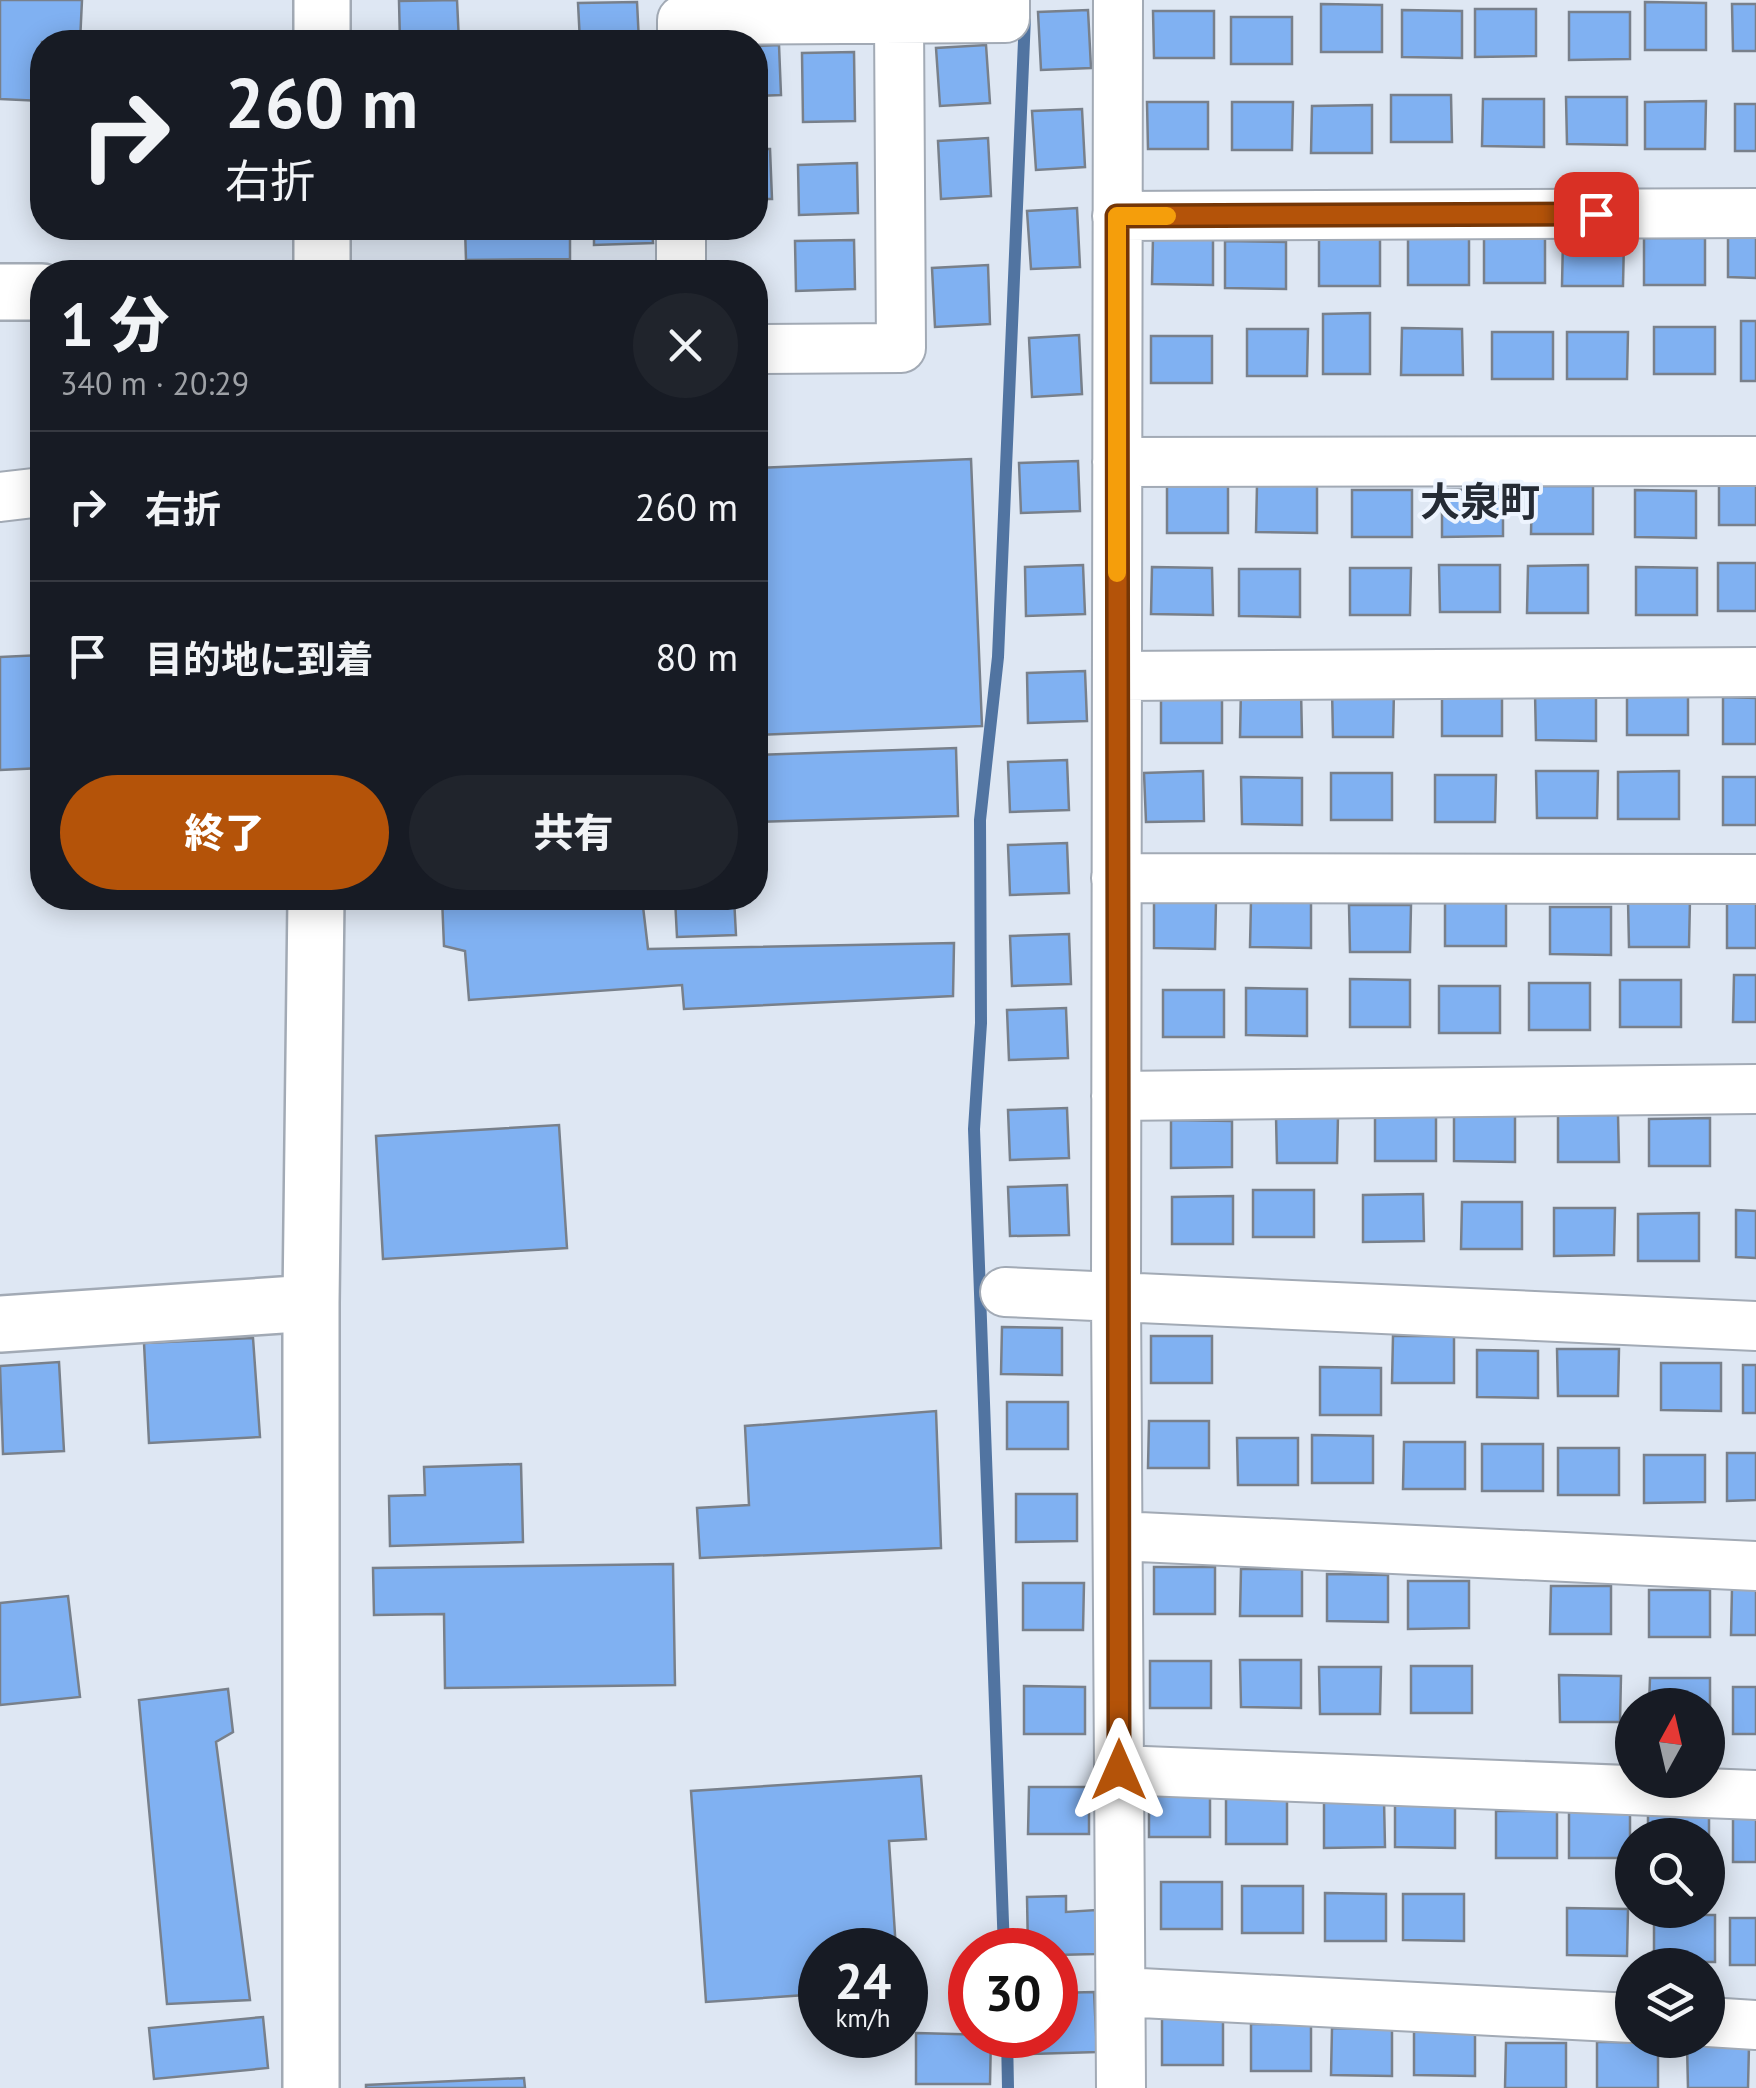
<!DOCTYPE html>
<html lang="ja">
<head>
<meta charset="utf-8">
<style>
	:root { --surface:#171b24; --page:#20242c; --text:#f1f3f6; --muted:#9ea1a6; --line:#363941; --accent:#b45309 }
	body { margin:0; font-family:"PT Sans","Noto Sans JP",sans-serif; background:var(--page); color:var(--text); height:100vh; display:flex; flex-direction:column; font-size:38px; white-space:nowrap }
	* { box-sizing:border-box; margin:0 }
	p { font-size:32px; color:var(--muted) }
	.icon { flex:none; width:55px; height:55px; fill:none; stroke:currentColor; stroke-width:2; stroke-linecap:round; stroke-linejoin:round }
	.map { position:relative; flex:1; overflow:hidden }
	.panel { position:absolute; left:30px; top:260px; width:738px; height:650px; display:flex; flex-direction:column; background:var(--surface); border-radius:40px; box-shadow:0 5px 25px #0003 }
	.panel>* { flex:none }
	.guide { position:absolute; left:30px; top:30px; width:738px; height:210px; border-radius:40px; box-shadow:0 5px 25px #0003; background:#171b24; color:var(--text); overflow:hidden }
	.needle { width:65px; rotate:8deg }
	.buttons { position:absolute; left:1615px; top:1688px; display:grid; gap:20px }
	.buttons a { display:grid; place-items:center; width:110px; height:110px; border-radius:50%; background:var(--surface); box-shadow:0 5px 25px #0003; font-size:50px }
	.speed { position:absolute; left:798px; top:1928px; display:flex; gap:20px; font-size:50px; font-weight:700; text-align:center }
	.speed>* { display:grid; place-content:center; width:130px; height:130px; border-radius:50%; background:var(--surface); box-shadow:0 5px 25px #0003; line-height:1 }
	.speed small { font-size:25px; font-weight:400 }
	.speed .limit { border:15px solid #d22; background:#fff; color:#111 }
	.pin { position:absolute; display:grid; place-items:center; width:85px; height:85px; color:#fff; margin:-42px; border-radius:20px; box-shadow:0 5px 15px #0006 }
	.me { position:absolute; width:110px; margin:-55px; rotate:0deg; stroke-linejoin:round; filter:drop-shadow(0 0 8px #0008) }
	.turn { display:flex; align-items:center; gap:35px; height:210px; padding:0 30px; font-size:45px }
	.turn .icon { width:130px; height:130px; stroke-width:2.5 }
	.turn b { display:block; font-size:70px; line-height:85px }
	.round { display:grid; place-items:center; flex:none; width:105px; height:105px; border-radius:52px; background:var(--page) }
	.summary { display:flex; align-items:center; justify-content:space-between; height:170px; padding:0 30px }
	h1 { font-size:60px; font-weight:800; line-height:75px }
	.cta { display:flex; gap:20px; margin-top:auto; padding:20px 30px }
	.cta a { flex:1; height:115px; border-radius:60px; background:var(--accent); color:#fff; font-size:40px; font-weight:800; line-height:115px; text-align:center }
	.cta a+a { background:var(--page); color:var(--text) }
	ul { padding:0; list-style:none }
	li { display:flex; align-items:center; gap:30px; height:150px; padding:0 30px; border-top:2px solid var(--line) }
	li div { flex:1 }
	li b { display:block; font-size:38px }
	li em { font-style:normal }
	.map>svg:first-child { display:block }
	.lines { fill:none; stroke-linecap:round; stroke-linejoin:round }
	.stream { stroke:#5174a1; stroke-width:12 }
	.building { fill:#80b1f2; stroke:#78808b; stroke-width:2.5 }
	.minor-casing { stroke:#a2aab5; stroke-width:52 }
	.tertiary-casing { stroke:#a2aab5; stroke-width:60 }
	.minor { stroke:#fff; stroke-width:48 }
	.tertiary { stroke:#fff; stroke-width:55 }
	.route-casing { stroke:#753606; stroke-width:25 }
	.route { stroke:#b45309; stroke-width:18 }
	.slow { stroke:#f59e0b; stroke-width:18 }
	.labels { text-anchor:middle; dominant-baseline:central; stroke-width:8; stroke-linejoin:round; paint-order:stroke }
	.quarter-label { font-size:40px; font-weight:bold; fill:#252b34; stroke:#edf4fe }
</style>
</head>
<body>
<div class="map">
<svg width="1756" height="2088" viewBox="0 0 1756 2088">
	<rect width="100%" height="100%" fill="#dee7f3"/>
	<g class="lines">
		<!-- stream -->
		<path class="stream" d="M1004,1950L974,1129L981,1023L980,820L998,657L1025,17
			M1007,2035L1008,2088"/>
	</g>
	<!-- building -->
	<path class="building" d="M0,0H82L80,42H42V101L0,99Z
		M457,0L459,42H400L399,1Z
		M637,2L639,42H580L578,3Z
		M1645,2L1706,3V50H1645Z
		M1321,4L1382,5V52H1321Z
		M1732,4H1756V51H1733Z
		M1475,9H1536V56L1475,57Z
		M1088,10L1091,68L1041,70L1038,12Z
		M1402,10L1462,11V58L1402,57Z
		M1153,11H1214V58H1154Z
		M1569,12H1630V59L1569,60Z
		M1231,17H1292V64H1231Z
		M779,45L781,95L755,96V46Z
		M986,45L990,103L940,106L936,48Z
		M854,52L855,121L803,122L802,53Z
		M1391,95H1451L1452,142H1391Z
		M1566,97H1627V145L1567,144Z
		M1483,99H1544V147L1482,146Z
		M1706,101L1705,149H1645V102Z
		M1147,102H1208V149H1148Z
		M1232,102H1293L1292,150H1232Z
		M1735,104H1756V151H1735Z
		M1372,105V153H1311L1312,106Z
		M1082,109L1085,167L1036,170L1032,111Z
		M988,138L991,196L941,199L938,141Z
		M755,149H770L772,199H755Z
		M857,163L858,213L799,215L798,165Z
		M1077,208L1080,267L1031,269L1027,211Z
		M465,228H570V259L466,260Z
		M594,228H652L653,243L594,245Z
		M1728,230L1756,231V278L1728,277Z
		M1484,236H1545V283H1484Z
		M1153,237H1213V285L1152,284Z
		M1408,238H1469V285H1408Z
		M1563,238L1624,239L1623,286H1562Z
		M1644,238H1705V285H1644Z
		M1319,239H1380V286H1319Z
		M854,240L855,289L796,291L795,241Z
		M1225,241L1286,242V289L1225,288Z
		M988,265L990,324L935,327L932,268Z
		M1370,313V374H1323V314Z
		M1741,321H1756V381H1741Z
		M1654,327H1715V374H1654Z
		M1402,328L1462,329L1463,375H1401Z
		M1247,329H1308L1307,376H1247Z
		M1492,332H1553V379H1492Z
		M1567,332H1628L1627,379H1567Z
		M1079,335L1082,394L1032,397L1029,338Z
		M1151,336H1212V383H1151Z
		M971,459L982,726L755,735V468Z
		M1078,461L1080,511L1021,513L1019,463Z
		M1756,477V525H1719V478Z
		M1257,485L1317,486V533L1256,532Z
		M1167,486H1228V533H1167Z
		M1532,486H1593V534H1531Z
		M1503,489V536L1442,537V490Z
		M1352,490H1412V537H1352Z
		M1635,490L1696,491V538L1635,537Z
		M1718,563H1756V611H1718Z
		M1083,565L1085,614L1026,616L1025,567Z
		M1439,565H1500V612H1440Z
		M1588,565V613H1527L1528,566Z
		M1152,567L1212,568L1213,615L1151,614Z
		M1636,567L1697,568V615H1636Z
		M1350,568H1411L1410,615H1350Z
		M1239,569H1300V617L1239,616Z
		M42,655V768L0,770V657Z
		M1085,671L1087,721L1028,723L1027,673Z
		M1627,688H1688V735H1627Z
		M1241,689L1301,690L1302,737H1240Z
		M1332,689L1394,690L1393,737H1333Z
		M1442,689H1502V736H1442Z
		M1535,693L1596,694V741L1536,740Z
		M1161,695L1222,696V743H1161Z
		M1723,697L1756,698V744H1723Z
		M956,748L958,816L757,822L755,755Z
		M1067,760L1069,810L1010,812L1008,762Z
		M1203,771L1204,821L1146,822L1144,773Z
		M1536,771H1598L1597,818H1537Z
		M1679,771V819H1618V772Z
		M1331,773H1392V820H1331Z
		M1435,775H1496L1495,822H1435Z
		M1241,777L1302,778V825L1242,824Z
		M1723,777H1756V825H1723Z
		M1067,843L1069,893L1010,895L1008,845Z
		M442,898H642L648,949L954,943L953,996L684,1009L682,985L469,1000L465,951L444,946Z
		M675,898H734L736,935L677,937Z
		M1445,899H1506V946H1445Z
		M1311,900V948L1250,947L1251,901Z
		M1628,900H1690L1689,947H1629Z
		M1154,901H1216L1215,949L1154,948Z
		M1727,901H1756V948H1727Z
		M1349,905H1411L1410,952H1350Z
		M1550,907H1611V955L1550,954Z
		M1069,934L1071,984L1012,986L1010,936Z
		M1734,975H1756V1022H1733Z
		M1350,979L1410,980V1027H1350Z
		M1620,980H1681V1027H1620Z
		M1529,983H1590V1030H1529Z
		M1439,986H1500V1033H1439Z
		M1246,988L1307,989V1036L1246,1035Z
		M1163,990H1224V1037H1163Z
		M1066,1008L1068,1058L1009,1060L1007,1010Z
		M1067,1108L1069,1158L1010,1160L1008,1110Z
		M1375,1113L1436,1114V1161H1375Z
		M1454,1114L1515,1115V1162L1454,1161Z
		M1558,1115H1618L1619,1162H1558Z
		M1276,1116H1338L1337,1163H1277Z
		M1710,1118V1166H1649V1119Z
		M1171,1120L1232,1121V1167L1171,1168Z
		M559,1125L567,1248L383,1259L376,1136Z
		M1067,1185L1069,1235L1010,1236L1008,1187Z
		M1253,1190H1314V1237H1253Z
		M1423,1194L1424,1241L1363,1242V1195Z
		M1233,1196V1244H1172V1197Z
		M1462,1202H1522V1249H1461Z
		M1554,1208H1615L1614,1255L1554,1256Z
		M1736,1210L1756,1211V1258L1736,1257Z
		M1699,1213V1261H1638V1214Z
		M1002,1327L1062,1328V1375L1001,1374Z
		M1151,1336H1212V1383H1151Z
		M1393,1336H1454V1383H1392Z
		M253,1338L260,1437L149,1443L144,1343Z
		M1557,1349H1619L1618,1396H1558Z
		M1477,1350L1538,1351V1398L1477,1397Z
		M59,1362L64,1451L3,1454L0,1366Z
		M1661,1363H1721V1411L1661,1410Z
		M1743,1365H1756V1413H1743Z
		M1320,1367L1381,1368V1415H1320Z
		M1007,1402H1068V1449H1007Z
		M936,1411L941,1548L700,1558L697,1508L749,1505L745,1426Z
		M1149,1421H1209V1468H1148Z
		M1312,1435L1373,1436V1483H1312Z
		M1237,1438H1298V1485H1238Z
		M1404,1442H1465V1489H1403Z
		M1482,1444H1543V1491H1482Z
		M1558,1448H1619V1495H1558Z
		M1727,1453H1756V1500L1727,1501Z
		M1644,1455H1705V1502L1644,1503Z
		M521,1464L523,1542L390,1546L389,1496L425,1495L424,1467Z
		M1016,1494H1077V1541L1016,1542Z
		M673,1564L675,1685L445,1688L444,1614L374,1615L373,1568Z
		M1154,1567H1215V1614H1154Z
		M1241,1569H1302V1616H1240Z
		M1327,1574L1388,1575V1622L1327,1621Z
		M1408,1581H1469V1628L1408,1629Z
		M1023,1583H1084L1083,1630H1023Z
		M1551,1586H1611V1634H1550Z
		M1732,1588H1756V1635H1731Z
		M1649,1590H1710V1637H1649Z
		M68,1596L80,1697L0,1705V1603Z
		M1240,1660H1301V1708L1241,1707Z
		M1150,1661H1211V1708H1150Z
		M1411,1666H1472V1713H1411Z
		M1319,1667H1381L1380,1714H1320Z
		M1559,1675L1621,1676L1620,1722H1560Z
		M1650,1678H1710V1725H1708V1705H1649Z
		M1024,1686L1085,1687V1734H1024Z
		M1733,1687H1756V1734H1733Z
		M228,1689L233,1732L216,1742L250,2000L167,2004L139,1700Z
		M921,1776L926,1839L889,1841L896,1950H820V1994L706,2002L691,1791Z
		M1029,1787H1089V1834H1028Z
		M1210,1789V1837H1149V1790Z
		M1226,1796L1287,1797V1844H1226Z
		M1384,1800L1385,1847L1324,1848V1801Z
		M1395,1800H1455V1848L1395,1847Z
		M1496,1811H1557V1858H1496Z
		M1569,1811H1630V1858H1569Z
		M1648,1811H1709V1858L1708,1835H1648Z
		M1733,1815H1756V1862H1733Z
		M1161,1882H1222V1929H1161Z
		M1242,1886H1303V1933H1242Z
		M1325,1893L1386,1894V1941H1325Z
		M1403,1894H1464V1941L1403,1940Z
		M1066,1896V1912L1096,1910V1954L1055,1955V1950H1028L1027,1897Z
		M1567,1908L1628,1909L1627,1956L1567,1955Z
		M1654,1915H1715V1962H1654Z
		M1730,1918H1756V1965H1730Z
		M1094,1992L1097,2052L1031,2054L1030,2035H1055V1993Z
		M263,2017L268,2068L154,2079L149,2028Z
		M1162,2018H1223V2065H1162Z
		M1251,2024H1311V2071H1251Z
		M1332,2028L1392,2029V2076L1331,2075Z
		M1414,2028L1475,2029V2076L1414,2075Z
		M916,2033L991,2035L990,2084H916Z
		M1597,2042H1658V2088H1597Z
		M1506,2043H1566V2088H1505Z
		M1687,2044L1749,2045L1748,2088H1688Z
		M524,2078L525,2088H366V2085Z"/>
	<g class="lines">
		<defs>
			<path id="minor" d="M1118,0L1116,1296L1121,2088
				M682,42V20L1005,18V0
				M1117,216L1756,213
				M681,272V228
				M755,349L901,348L899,19
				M1117,462L1756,461
				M0,497L42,492
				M1117,676L1756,672
				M1116,878L1756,879
				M1116,1096L1756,1089
				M1005,1292L1756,1326
				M1118,1536L1756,1566
				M1119,1770L1756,1795
				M1121,1992L1632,2018
				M1708,2022L1756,2025"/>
			<path id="tertiary" d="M322,0V42
				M322,228V272
				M0,292H42
				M0,1324L311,1303
				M311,2088V1303L316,898"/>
		</defs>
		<!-- minor casing -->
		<use href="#minor" class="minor-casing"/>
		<!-- tertiary casing -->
		<use href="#tertiary" class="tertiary-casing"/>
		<!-- minor -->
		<use href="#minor" class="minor"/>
		<!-- tertiary -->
		<use href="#tertiary" class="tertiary"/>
	</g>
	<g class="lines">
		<defs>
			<path id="route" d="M1119,1770L1117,216L1596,214"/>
		</defs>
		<!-- route casing -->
		<use href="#route" class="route-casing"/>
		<!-- route -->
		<use href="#route" class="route"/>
		<!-- slow -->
		<path class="slow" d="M1117,573V216H1167"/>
	</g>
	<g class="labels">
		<!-- quarter labels -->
		<g class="quarter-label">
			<text x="1480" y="501">大泉町</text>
		</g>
	</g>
</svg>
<div class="buttons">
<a><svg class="needle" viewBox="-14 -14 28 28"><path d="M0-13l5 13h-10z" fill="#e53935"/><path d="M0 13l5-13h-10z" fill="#9ea1a6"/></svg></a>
<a><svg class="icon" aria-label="search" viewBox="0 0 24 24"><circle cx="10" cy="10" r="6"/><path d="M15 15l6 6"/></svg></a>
<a><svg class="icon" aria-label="layers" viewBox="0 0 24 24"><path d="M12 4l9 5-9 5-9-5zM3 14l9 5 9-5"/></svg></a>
</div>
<div class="speed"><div>24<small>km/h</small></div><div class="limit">30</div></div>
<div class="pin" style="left:1596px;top:214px;background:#d93025"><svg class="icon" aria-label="arrive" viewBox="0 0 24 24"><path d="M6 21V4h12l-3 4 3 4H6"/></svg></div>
<svg class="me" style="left:1119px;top:1770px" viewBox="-20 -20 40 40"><path d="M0-17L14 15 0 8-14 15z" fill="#b45309" stroke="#fff" stroke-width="4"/></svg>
<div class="guide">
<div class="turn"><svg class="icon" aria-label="right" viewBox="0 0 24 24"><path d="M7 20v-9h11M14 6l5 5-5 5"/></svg><div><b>260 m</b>右折</div></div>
</div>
<section class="panel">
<div class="summary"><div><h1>1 分</h1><p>340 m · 20:29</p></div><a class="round"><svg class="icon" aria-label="close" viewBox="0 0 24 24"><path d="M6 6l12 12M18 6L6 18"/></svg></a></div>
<ul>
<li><svg class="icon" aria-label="right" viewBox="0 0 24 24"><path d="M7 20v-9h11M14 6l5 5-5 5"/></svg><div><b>右折</b></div><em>260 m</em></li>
<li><svg class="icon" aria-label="arrive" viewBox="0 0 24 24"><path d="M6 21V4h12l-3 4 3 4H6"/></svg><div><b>目的地に到着</b></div><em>80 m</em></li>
</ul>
<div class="cta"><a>終了</a><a>共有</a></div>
</section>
</div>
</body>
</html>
